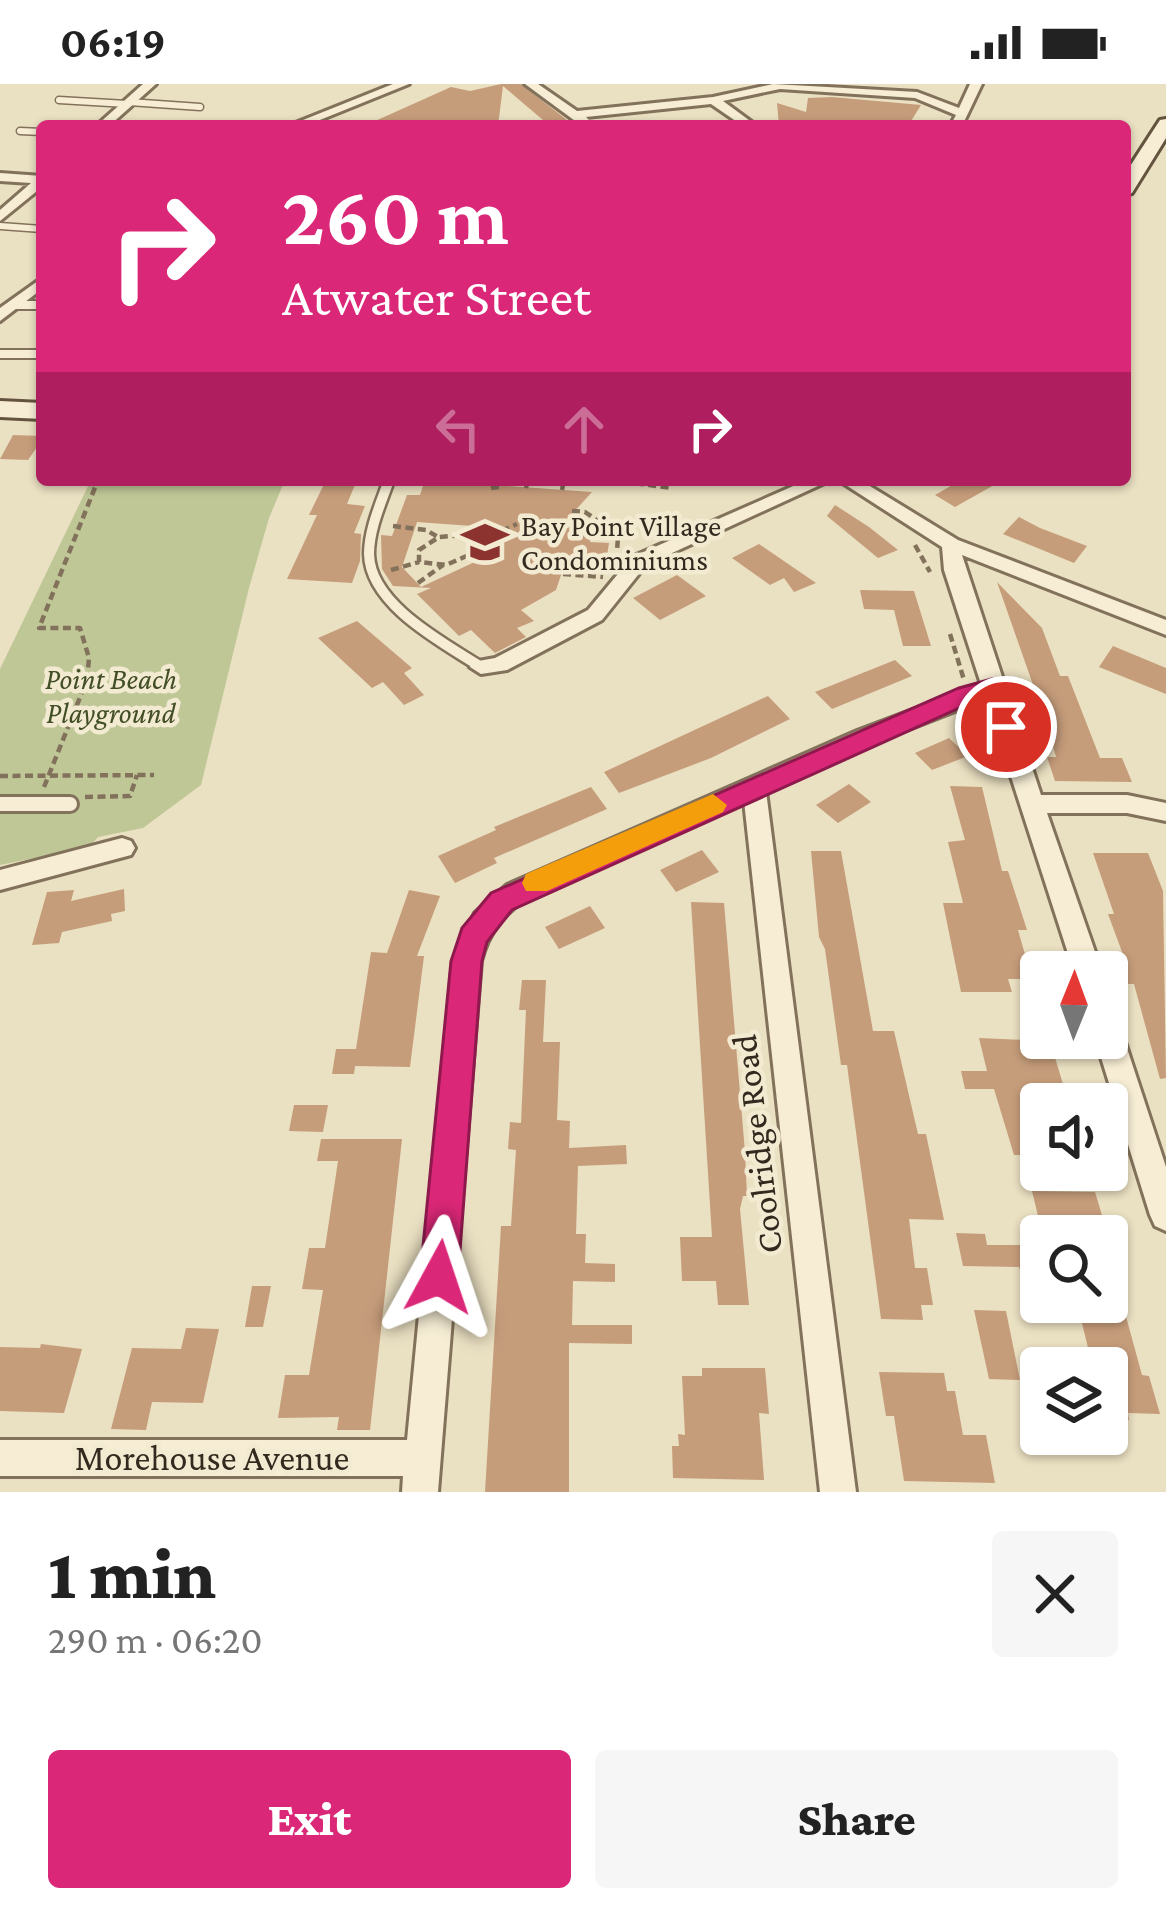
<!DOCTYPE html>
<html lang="en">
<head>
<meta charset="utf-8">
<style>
	:root { --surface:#fff; --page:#f6f6f6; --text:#222; --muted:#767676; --accent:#db2777 }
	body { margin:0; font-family:"Crimson Pro",serif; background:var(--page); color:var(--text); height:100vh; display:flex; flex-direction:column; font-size:45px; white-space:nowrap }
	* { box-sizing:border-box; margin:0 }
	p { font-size:39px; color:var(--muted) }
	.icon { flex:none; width:66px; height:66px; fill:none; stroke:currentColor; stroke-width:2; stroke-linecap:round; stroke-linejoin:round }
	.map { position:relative; height:1408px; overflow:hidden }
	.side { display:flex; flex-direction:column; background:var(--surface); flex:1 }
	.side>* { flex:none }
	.guide { position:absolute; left:36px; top:36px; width:1095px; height:366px; border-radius:12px; box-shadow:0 3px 9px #0004; background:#db2777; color:#fff; overflow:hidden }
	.needle { width:78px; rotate:1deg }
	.controls { position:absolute; left:1020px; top:867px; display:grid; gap:24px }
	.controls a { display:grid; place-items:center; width:108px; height:108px; border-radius:12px; background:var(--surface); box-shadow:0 3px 9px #0004; font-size:60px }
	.pin { position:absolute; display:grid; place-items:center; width:102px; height:102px; color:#fff; margin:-51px; border:6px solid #fff; border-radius:50%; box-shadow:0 3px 12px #0007 }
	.me { position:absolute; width:132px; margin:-66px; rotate:5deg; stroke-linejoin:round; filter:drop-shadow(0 0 9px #0008) }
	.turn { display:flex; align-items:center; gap:42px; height:252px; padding:0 48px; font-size:54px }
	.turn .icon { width:156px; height:156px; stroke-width:2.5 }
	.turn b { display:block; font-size:84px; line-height:102px }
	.lanes { display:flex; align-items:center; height:114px; padding:0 48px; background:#0003; justify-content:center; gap:60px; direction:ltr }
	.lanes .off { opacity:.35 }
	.round { display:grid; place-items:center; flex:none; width:126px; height:126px; border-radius:12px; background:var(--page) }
	.head { display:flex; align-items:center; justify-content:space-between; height:204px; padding:0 48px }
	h1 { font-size:72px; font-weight:800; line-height:90px }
	.action { display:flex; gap:24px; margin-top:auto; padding:24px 48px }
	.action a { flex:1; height:138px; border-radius:12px; background:var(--accent); color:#fff; font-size:48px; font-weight:800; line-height:138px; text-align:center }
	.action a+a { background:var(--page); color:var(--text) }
	.status { display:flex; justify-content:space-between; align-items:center; height:84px; padding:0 60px; background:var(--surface); direction:ltr }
	.status svg { height:33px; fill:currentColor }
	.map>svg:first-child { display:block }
	.green { fill:#bfc797 }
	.building { fill:#c69d7b; fill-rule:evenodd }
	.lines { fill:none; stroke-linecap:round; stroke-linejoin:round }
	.service-far3-casing { stroke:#83725b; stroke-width:9 }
	.service-far2-casing { stroke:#83725b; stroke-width:12 }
	.service-far1-casing { stroke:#83725b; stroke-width:15 }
	.service-casing { stroke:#83725b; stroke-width:20 }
	.minor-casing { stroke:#83725b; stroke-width:6 }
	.secondary-casing { stroke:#64533e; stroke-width:6 }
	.path { stroke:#83725b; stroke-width:4.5; stroke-dasharray:8 4.5; stroke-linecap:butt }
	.service-far3 { stroke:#f6edd4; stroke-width:6 }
	.service-far2 { stroke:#f6edd4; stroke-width:8 }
	.service-far1 { stroke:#f6edd4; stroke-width:10 }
	.service { stroke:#f6edd4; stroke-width:14 }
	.minor { fill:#f6edd4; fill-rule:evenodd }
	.secondary { fill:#f6edd4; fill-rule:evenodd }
	.route { fill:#db2777; stroke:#8e194d; stroke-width:3 }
	.slow { fill:#f59e0b }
	.labels { text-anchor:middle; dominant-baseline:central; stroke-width:9; stroke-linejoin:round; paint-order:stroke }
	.poi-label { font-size:30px; fill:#34291e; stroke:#f2ead1; text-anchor:start }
	.park-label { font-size:30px; font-style:italic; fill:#424e26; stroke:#f2ead1 }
	.near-street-label { font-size:36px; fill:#34291e; stroke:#f2ead1 }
</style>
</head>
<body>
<div class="status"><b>06:19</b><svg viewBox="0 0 49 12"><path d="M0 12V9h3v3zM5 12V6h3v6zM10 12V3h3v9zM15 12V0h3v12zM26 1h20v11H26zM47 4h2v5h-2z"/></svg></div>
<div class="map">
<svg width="1166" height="1408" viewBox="0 0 1166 1408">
	<rect width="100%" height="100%" fill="#eae0c2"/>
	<!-- green -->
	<path class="green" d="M91,396H285L269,434L249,504L201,701L143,744L98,753L89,763L0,781V585Z"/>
	<!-- building -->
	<path class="building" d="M501,0H521L572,40L550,42L503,2L498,42H364L451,3L470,7Z
		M808,14L832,13L921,21L908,42H779L777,19L806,28Z
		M13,351L42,352V356L28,376L0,375Z
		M326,396H357L347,420L365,422L354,449L361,450L360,477L352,499L287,495L317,431H309Z
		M425,396L592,408L562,441L592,443L590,458L609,459L606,478L566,476L556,506L521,526L534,537L517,544L526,553L495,569L471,546L459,552L417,510L431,504L393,502L382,485L381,451L392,452L407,411H420ZM417,438L486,443L479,476L421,503L402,483Z
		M961,396H1003L955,423L935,411Z
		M835,421L869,443L898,466L878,474L827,432Z
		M1019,433L1040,444L1087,462L1074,479L1003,450Z
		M759,460L816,499L794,508L784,494L770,501L732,474Z
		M677,491L706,512L660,536L633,514Z
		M997,498L1042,544L1060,592H1068L1100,674H1122L1132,698L1055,697L1047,673H1056L1045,635Z
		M860,506L914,507L931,562H903L894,526L864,525Z
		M357,537L412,584L404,589L424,611L404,621L383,598L372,604L318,554Z
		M1113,562L1166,584V610L1099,583Z
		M895,576L912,592L832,625L815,608Z
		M768,612L790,635L711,674L619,709L604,688Z
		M949,654L968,672L932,686L915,669Z
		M849,700L871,718L838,739L816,721Z
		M950,702L982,703L1002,787H1008L1027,846H1018L1032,895H1008L1012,908H961L943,819H963L948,758L965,756Z
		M591,703L607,725L494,774L497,779L455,799L438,772L496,746L494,743Z
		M702,766L719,788L676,808L660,786Z
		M811,767H841L873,947H894L918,1050H926L944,1136L909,1135L915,1184H927L933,1221H921L923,1236L881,1235L847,981H841L825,865L819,853Z
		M1093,769H1148L1163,807L1166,994L1160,995L1134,900H1128L1119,876H1125L1108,830H1114Z
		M124,805L125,827L111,830L112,837L62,848L59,859L32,861L47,808L74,806L71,817Z
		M409,806L440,812L417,872H424L410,983L355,982L354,990H332L336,965H356L371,868L387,869Z
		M691,818L724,819L745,1068L747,1112H743L740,1125L749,1221H718L716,1197H682L680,1153H712Z
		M590,822L605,844L559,865L545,843Z
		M522,896H546L543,958H560L557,1036L570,1037L569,1064L626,1061L627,1080L578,1082L576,1150H586L585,1179L615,1180V1198L573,1197L572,1241H632V1260L569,1259V1408H485L501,1142H511L516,1066L508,1065L510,1038L521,1039L526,926H519Z
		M979,954L1050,957L1069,1020H1041V1071H1014L994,1005H965L961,987H987Z
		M294,1021H328L323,1048L289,1047Z
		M321,1055H402L370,1346H337L339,1333L278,1334L285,1291H309L323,1206L302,1205L309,1164H325L338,1077H317Z
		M1032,1107L1095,1108L1105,1141L1040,1140Z
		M956,1149L985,1150L987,1161H1041V1195L1022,1194L1019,1183L963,1182Z
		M1113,1185L1142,1291L1149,1292L1160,1330L1128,1329L1129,1336L1107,1335V1284H1093L1078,1223H1107V1186Z
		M252,1202H271L263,1243H245Z
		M974,1226L1006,1227L1020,1296L989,1295Z
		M186,1244L219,1245L203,1319L152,1318L146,1346L111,1345L132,1264L181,1265Z
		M41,1260L82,1265L64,1329L0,1327V1263L40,1264Z
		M702,1284H765L769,1330L759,1329L764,1396L673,1394L672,1362H679L678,1350L685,1351L682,1292H702Z
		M879,1288L944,1289L947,1307H955L963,1351H986L995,1399L904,1397L894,1332H886Z"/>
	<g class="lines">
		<defs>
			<path id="service-far3" d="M59,16L127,20
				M129,18L200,23
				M20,47L42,48
				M0,142L42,145"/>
			<path id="service-far2" d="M14,221H42
				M0,270H42"/>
			<path id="service-far1" d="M389,396C381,419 369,445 369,470C370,521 444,559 481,583"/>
			<path id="service" d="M0,720H70"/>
			<path id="minor" d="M143,0H156L109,42H96Z
				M393,0H409L305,42H288Z
				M525,0H538L577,27L713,13L773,0L917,8L959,24L970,0H982L962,42L951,40L956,31L915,14L780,5L723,17L757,42H743L711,20L586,33L593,40L582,42Z
				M0,89L42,92V103L0,137V126L31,99L0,97Z
				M42,194V205L0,237V224Z
				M807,396H831L646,481L602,536L507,586L481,590L470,583L473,578L495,574L588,526L632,473Z
				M838,396H860L958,456L1166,536V551L962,471L1041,711H1127L1166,719V737L1127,729H1047L1102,888H1074L986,615L873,659L766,707L856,1408H820L744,717L525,815C502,832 488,849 481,877L438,1408H402L403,1392H0V1356H407L453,877L475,829L507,801L857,647L981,600L944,486L942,463Z
				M122,754L131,757L135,764L131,771L0,806V786Z
				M1107,933L1117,937L1121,946L1166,1083V1147L1155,1142L1150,1131L1095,954H1107Z"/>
			<path id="secondary" d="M1166,35V54L1132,109L1125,111V90L1160,36Z
				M0,317L42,319V335L0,333Z"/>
		</defs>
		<!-- service-far3 casing -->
		<use href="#service-far3" class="service-far3-casing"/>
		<!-- service-far2 casing -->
		<use href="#service-far2" class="service-far2-casing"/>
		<!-- service-far1 casing -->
		<use href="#service-far1" class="service-far1-casing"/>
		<!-- service casing -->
		<use href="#service" class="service-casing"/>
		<!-- minor casing -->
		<use href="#minor" class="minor-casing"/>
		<!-- secondary casing -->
		<use href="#secondary" class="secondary-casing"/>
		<!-- path -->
		<path class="path" d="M611,396L672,404
			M597,398L610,396
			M491,404L499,403L502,396
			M526,404L528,396
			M562,406L564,396
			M572,427L585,428L601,439L599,451
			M393,442L426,446L438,453
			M571,450L618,453L617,467
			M464,451L479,457L478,467L446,481L419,478V466L439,453Z
			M479,457L517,440
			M915,461L930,488
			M391,486L419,478
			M563,490L603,493
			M418,499L443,481
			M950,550L964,596
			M87,596L89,574L80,544H39L98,396
			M72,634H94
			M0,692L154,691
			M44,703L87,596H109
			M85,713L130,712L137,691"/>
		<!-- service-far3 -->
		<use href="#service-far3" class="service-far3"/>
		<!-- service-far2 -->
		<use href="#service-far2" class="service-far2"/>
		<!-- service-far1 -->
		<use href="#service-far1" class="service-far1"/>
		<!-- service -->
		<use href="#service" class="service"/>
		<!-- minor -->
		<use href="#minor" class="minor"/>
		<!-- secondary -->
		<use href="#secondary" class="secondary"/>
	</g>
	<!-- route -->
	<path class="route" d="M992,595L1005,604L1019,643L1015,649H997L984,615L975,617L512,826L487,858L482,877L458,1193L452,1206L439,1212L426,1206L420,1193L451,877L462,844L491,809L959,604Z"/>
	<!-- slow -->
	<path class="slow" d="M713,710L727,721L723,728L547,807H526L522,799L526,790Z"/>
	<!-- icons -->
	<defs>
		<symbol id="school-bare" viewBox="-9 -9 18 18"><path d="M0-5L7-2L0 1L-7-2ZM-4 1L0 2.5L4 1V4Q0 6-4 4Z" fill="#8d332f" stroke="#f2ead1" stroke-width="2.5" paint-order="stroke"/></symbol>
	</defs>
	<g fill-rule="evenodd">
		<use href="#school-bare" x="452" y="425" width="66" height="66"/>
	</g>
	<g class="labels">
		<!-- poi labels -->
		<g class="poi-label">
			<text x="521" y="441">Bay Point Village<tspan x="521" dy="34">Condominiums</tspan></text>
		</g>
		<!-- park labels -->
		<g class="park-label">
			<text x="111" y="594">Point Beach<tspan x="111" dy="34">Playground</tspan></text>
		</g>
		<!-- near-street labels -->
		<g class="near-street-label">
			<text transform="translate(757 1060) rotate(-97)">Coolridge Road</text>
			<text x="212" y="1374">Morehouse Avenue</text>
		</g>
	</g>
</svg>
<div class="controls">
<a><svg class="needle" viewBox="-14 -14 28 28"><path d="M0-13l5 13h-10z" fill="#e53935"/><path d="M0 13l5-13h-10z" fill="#767676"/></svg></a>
<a><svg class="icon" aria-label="sound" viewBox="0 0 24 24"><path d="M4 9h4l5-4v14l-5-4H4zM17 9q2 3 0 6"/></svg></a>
<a><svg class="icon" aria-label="search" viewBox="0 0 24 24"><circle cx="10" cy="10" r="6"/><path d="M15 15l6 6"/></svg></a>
<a><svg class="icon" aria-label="layers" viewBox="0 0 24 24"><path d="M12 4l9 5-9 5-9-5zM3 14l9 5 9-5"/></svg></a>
</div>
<div class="pin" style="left:1006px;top:643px;background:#d93025"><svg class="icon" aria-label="arrive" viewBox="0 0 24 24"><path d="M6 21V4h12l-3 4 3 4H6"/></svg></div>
<svg class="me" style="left:439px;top:1193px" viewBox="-20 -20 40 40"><path d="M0-17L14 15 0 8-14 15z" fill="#db2777" stroke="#fff" stroke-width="4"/></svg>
<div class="guide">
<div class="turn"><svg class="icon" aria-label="right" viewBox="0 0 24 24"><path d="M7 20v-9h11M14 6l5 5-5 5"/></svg><div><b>260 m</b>Atwater Street</div></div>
<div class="lanes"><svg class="icon off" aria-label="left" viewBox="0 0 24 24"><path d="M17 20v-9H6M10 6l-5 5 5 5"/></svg><svg class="icon off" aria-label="ahead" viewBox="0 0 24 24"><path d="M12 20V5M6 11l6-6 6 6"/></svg><svg class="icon" aria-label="right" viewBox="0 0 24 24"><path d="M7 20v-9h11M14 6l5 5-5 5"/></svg></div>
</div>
</div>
<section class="side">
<div class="head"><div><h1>1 min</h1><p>290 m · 06:20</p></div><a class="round"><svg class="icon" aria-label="close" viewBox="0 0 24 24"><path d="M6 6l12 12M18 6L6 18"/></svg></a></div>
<div class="action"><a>Exit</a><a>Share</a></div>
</section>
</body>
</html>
